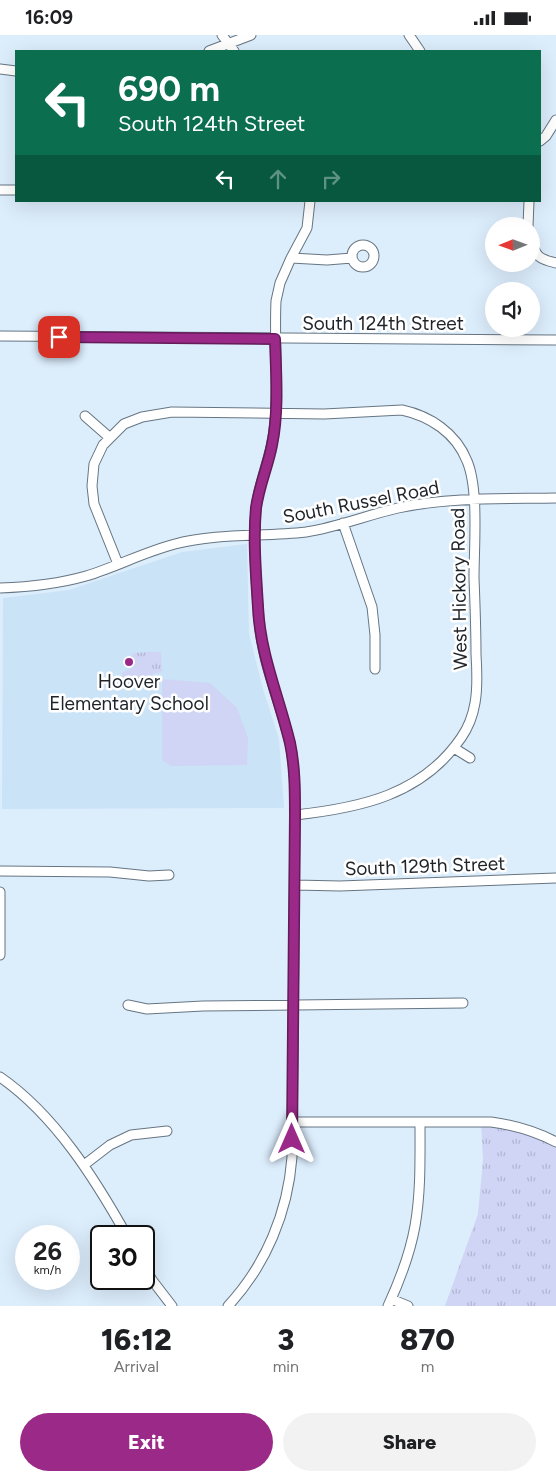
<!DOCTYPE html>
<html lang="en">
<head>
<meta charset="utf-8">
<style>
	:root { --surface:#fff; --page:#f2f2f2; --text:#202124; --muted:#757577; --accent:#9a2987 }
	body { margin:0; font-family:Figtree,sans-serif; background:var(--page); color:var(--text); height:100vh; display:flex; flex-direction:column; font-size:19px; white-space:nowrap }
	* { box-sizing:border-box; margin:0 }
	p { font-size:16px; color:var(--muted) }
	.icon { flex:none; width:28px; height:28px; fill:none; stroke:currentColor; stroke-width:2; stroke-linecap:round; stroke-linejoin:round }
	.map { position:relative; height:1271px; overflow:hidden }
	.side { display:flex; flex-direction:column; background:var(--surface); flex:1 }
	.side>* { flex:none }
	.guide { position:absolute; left:15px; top:15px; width:526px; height:152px; border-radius:0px; box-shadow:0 5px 20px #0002; background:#0b6e4f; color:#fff; overflow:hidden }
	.needle { width:32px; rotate:269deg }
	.controls { position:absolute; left:485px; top:182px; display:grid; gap:10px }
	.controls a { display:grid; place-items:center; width:55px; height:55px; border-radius:50%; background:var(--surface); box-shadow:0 5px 20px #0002; font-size:25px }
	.speed { position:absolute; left:15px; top:1190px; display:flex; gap:10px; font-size:25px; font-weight:700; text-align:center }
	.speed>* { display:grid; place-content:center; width:65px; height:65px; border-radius:50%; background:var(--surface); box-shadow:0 5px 20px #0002; line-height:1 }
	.speed small { font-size:12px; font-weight:400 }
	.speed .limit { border:2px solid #111; border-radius:8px; background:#fff; color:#111 }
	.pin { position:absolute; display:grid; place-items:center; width:42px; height:42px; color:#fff; margin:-21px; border-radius:10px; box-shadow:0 2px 8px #0006 }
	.me { position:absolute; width:55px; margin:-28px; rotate:0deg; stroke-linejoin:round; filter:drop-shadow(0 0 4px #0008) }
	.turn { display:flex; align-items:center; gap:18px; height:105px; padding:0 20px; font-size:22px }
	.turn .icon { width:65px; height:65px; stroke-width:2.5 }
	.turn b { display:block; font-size:35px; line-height:42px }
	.lanes { display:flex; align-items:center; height:48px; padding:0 20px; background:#0003; justify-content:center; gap:25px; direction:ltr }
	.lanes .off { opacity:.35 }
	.eta { display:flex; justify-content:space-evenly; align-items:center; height:85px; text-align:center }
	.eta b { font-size:30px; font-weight:800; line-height:35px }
	.button { display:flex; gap:10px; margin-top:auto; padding:10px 20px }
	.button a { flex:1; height:58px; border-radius:30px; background:var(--accent); color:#fff; font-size:20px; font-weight:800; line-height:58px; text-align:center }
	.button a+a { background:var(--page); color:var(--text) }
	.status { display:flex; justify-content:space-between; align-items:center; height:35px; padding:0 25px; background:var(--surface); direction:ltr }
	.status svg { height:14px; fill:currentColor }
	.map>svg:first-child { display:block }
	.built { fill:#cbe3f7 }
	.green { fill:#d0d4f5 }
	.park { fill:url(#park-tufts) }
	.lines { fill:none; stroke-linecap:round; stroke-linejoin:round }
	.minor-casing { stroke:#667582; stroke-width:11 }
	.minor { stroke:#fff; stroke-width:9 }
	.route-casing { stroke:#641b58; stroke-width:12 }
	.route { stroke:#9a2987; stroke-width:9 }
	.poi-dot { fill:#9a2987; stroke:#fff; stroke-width:2 }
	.labels { text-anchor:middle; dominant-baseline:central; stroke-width:5; stroke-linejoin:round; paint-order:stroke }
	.street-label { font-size:19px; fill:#1e242a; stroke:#fff }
	.poi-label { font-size:19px; fill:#1e242a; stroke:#fff }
</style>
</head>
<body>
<div class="status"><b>16:09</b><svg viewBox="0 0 49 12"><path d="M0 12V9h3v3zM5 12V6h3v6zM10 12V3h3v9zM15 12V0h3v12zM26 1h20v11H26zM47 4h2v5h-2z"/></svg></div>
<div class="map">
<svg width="556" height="1271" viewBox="0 0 556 1271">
	<defs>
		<pattern id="park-tufts" width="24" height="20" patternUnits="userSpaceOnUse" patternTransform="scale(1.25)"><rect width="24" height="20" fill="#d0d4f5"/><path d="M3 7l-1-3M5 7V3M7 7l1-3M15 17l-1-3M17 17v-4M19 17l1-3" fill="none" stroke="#b2b6d2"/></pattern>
	</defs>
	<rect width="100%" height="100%" fill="#dcedfc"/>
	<!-- built -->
	<path class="built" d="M247,509L249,599L263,654L279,704L284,773L2,774L3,563L69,555L182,517Z"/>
	<!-- green -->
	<path class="green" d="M162,644L210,648L237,673L248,703L247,730L171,731L162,725Z"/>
	<!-- park -->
	<path class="park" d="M151,617H161L162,637L152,639V652L123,653L122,638L133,632V628L129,627V623L133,618Z
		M481,1087L510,1090L556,1107V1271H445L478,1179L483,1125Z"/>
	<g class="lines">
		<defs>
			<path id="minor" d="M222,0L234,16
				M409,0L420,16
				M209,16L251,0
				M0,34L16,36
				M540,106L546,101L556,85
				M0,155H16
				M528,191L529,166
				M531,205C536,222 539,224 556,228
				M352 221a11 11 0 1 1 22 0a11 11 0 1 1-22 0Z
				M291,223L327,225L352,223
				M0,301L556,305
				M85,381L109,402
				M343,488L372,572L375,600V634
				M118,529L94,469L92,451L94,429L103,410L124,389L142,382L172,377L324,379L402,375C430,381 456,398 467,426C479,454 474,511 474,543C475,568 476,594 476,619C477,635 478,652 475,668C473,680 468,693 461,703C422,760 360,773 295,780
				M0,553C29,552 58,549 86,541C116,532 144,517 175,509C218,498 262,502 306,497C338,492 367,480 398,473C449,462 504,464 556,463
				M454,713L470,723
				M0,836L110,837L149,841L169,840
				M295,850L340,851L556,843
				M0,857V920
				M128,970L147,974L203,971L463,968
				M0,1042C55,1080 95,1144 127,1201
				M292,1087H491C514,1090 535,1096 556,1107
				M84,1130L110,1110L131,1100L167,1096
				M144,1231L152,1245L172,1271
				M391,1264L408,1271
				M228,1271C266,1230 288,1177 292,1122L295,780C295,756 295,732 290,708C280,666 261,626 259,583C256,549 253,507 256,473C259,446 271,422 274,395C279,353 274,309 276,266L280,248L291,223L307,193L310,166
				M388,1271C400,1245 410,1219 415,1191C421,1157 420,1122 420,1087"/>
		</defs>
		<!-- minor casing -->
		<use href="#minor" class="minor-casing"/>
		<!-- minor -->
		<use href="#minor" class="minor"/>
	</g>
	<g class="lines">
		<defs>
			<path id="route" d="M59,302L275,304C276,338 279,376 272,410C268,431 259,451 256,473C253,505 256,539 258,572C260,619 279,662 290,708C295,732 295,756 295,780L292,1104"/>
		</defs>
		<!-- route casing -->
		<use href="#route" class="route-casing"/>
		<!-- route -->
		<use href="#route" class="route"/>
	</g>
	<!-- markers -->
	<circle class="poi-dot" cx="129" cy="627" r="5"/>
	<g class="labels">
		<!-- street labels -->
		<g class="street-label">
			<text x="383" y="288">South 124th Street</text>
			<text transform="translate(361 467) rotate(-11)">South Russel Road</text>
			<text transform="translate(459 554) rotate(-91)">West Hickory Road</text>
			<text transform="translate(425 831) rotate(-2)">South 129th Street</text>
		</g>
		<!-- poi labels -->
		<g class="poi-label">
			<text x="129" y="646">Hoover<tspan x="129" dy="22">Elementary School</tspan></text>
		</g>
	</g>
</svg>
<div class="controls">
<a><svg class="needle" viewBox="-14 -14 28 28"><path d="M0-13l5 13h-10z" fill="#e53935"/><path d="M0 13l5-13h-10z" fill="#757577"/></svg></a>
<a><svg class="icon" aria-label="sound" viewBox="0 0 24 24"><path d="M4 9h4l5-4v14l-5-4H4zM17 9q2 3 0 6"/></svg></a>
</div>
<div class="speed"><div>26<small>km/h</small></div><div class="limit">30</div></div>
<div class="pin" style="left:59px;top:302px;background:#d93025"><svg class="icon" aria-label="arrive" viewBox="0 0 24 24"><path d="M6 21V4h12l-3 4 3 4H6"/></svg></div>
<svg class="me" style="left:292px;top:1104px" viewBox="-20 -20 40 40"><path d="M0-17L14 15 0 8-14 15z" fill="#9a2987" stroke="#fff" stroke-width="4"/></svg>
<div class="guide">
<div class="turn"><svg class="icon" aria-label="left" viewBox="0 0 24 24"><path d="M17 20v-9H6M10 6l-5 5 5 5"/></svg><div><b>690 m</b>South 124th Street</div></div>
<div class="lanes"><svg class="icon" aria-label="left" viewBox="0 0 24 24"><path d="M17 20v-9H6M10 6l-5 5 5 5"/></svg><svg class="icon off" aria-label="ahead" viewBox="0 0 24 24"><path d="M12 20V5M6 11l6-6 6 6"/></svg><svg class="icon off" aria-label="right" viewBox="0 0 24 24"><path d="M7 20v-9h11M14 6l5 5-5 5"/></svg></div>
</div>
</div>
<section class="side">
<div class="eta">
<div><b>16:12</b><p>Arrival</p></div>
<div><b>3</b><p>min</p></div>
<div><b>870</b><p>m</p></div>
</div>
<div class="button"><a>Exit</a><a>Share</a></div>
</section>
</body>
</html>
